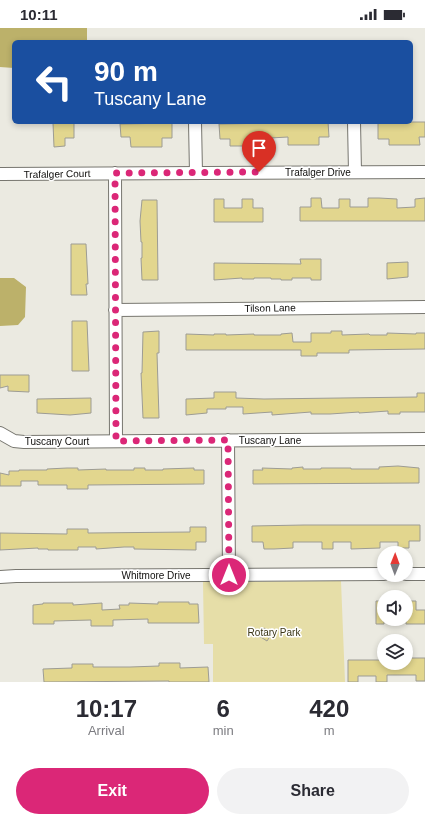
<!DOCTYPE html>
<html lang="en">
<head>
<meta charset="utf-8">
<style>
	:root { --surface:#fff; --page:#f2f2f3; --text:#2b2b33; --muted:#7c7c81; --accent:#db2777 }
	body { margin:0; font-family:Arial,sans-serif; background:var(--page); color:var(--text); height:100vh; display:flex; flex-direction:column; font-size:15px; white-space:nowrap }
	* { box-sizing:border-box; margin:0 }
	p { font-size:13px; color:var(--muted) }
	.icon { flex:none; width:22px; height:22px; fill:none; stroke:currentColor; stroke-width:2; stroke-linecap:round; stroke-linejoin:round }
	.map { position:relative; height:654px; overflow:hidden }
	.panel { display:flex; flex-direction:column; background:var(--surface); flex:1 }
	.panel>* { flex:none }
	.top-card { position:absolute; left:12px; top:12px; width:401px; height:84px; border-radius:6px; box-shadow:0 2px 6px #0003; background:#1a4fa0; color:#fff; overflow:hidden }
	.needle { width:26px; rotate:1deg }
	.controls { position:absolute; left:377px; top:518px; display:grid; gap:8px }
	.controls a { display:grid; place-items:center; width:36px; height:36px; border-radius:50%; background:var(--surface); box-shadow:0 2px 6px #0003; font-size:20px }
	.pin { position:absolute; display:grid; place-items:center; width:34px; height:34px; color:#fff; margin:-41px -17px; border-radius:50% 50% 50% 0; rotate:-45deg; box-shadow:0 0 4px #0007 }
	.pin .icon { rotate:45deg }
	.me { position:absolute; width:44px; margin:-22px; rotate:0deg; stroke-linejoin:round; filter:drop-shadow(0 0 3px #0008) }
	.turn { display:flex; align-items:center; gap:14px; height:84px; padding:0 16px; font-size:18px }
	.turn .icon { width:52px; height:52px; stroke-width:2.5 }
	.turn b { display:block; font-size:28px; line-height:34px }
	.eta { display:flex; justify-content:space-evenly; align-items:center; height:68px; text-align:center }
	.eta b { font-size:24px; font-weight:800; line-height:28px }
	.cta { display:flex; gap:8px; margin-top:auto; padding:8px 16px }
	.cta a { flex:1; height:46px; border-radius:24px; background:var(--accent); color:#fff; font-size:16px; font-weight:800; line-height:46px; text-align:center }
	.cta a+a { background:var(--page); color:var(--text) }
	.status { display:flex; justify-content:space-between; align-items:center; height:28px; padding:0 20px; background:var(--surface); direction:ltr }
	.status svg { height:11px; fill:currentColor }
	.map>svg:first-child { display:block }
	.green { fill:#e6dea8 }
	.water { fill:#bcb16a }
	.building { fill:#e2d68e; stroke:#9d9c94 }
	.lines { fill:none; stroke-linecap:round; stroke-linejoin:round }
	.minor-casing { stroke:#77766f; stroke-width:14 }
	.minor { stroke:#fff; stroke-width:12 }
	.route { stroke:#db2777; stroke-width:7; stroke-dasharray:0 12.6 }
	.labels { text-anchor:middle; dominant-baseline:central; stroke-width:3; stroke-linejoin:round; paint-order:stroke }
	.street-label { font-size:10px; fill:#0e0d0b; stroke:#fff }
	.park-label { font-size:10px; fill:#3a3515; stroke:#fff }
</style>
</head>
<body>
<div class="status"><b>10:11</b><svg viewBox="0 0 49 12"><path d="M0 12V9h3v3zM5 12V6h3v6zM10 12V3h3v9zM15 12V0h3v12zM26 1h20v11H26zM47 4h2v5h-2z"/></svg></div>
<div class="map">
<svg width="425" height="654" viewBox="0 0 425 654">
	<rect width="100%" height="100%" fill="#ebeae1"/>
	<!-- green -->
	<path class="green" d="M341,553L345,654H213V616H204L203,554Z"/>
	<!-- water -->
	<path class="water" d="M0,0H87V14H14V40L0,39Z
		M0,250H14L26,259L25,289L18,297L0,298Z"/>
	<!-- building -->
	<path class="building" d="M328,94L329,109H319V117H288V109L270,110H261V118H230V111H220L219,96Z
		M378,94H425V109H419L420,117H389V111H378Z
		M53,95H74V110H65V118L54,119Z
		M172,95V110H162V119H131L130,109H121L120,96Z
		M311,170H321L322,180H339V171H350V179H368V170H379L397,171V180L415,179V171L425,170V193H300V179H311Z
		M214,171H224V180H242V171H253V180H263V194H214Z
		M142,172H157L158,252H142L141,230H142V214H141L140,193Z
		M71,216H86L88,256H86L87,267H71Z
		M300,231H321V252H311V250H292V252H281V251H271V250H254V251H242V250L214,252V235L301,236Z
		M408,234V249L387,251V235Z
		M72,293H87L89,343H72Z
		M159,303V325H157L159,390H143L141,345H142L143,304Z
		M331,303H342V307L369,306L370,307H387V305L416,306V305H425V321L349,322V325H317V328H301V322H186V306L214,307V306H226V307L254,306V307H281V306L292,305L293,314H311V305H331Z
		M0,347H29V364L8,363V358L0,360Z
		M214,364H236V370L264,371L417,369V365H425V384H400V386H388V383L359,385V384L330,386H311V384L272,387V384L243,386V379H226V381H207V385L186,387V371L214,370Z
		M91,370V385L70,387L37,385V371Z
		M398,438L419,440V455L253,456V442H263L262,440L292,441V440L303,439V441H321V440H351V441H379V439Z
		M67,440H78V442L106,441V442H134V440H145V442H163V441L194,440V442H204V456L88,457V461H67V457H38V453H21V458H0V445L9,447V443H19V442H47V441Z
		M304,497H420V513H409V520H398V514H380V520L351,521V514H333V521H322V514H293V520L274,521H264L263,514H252V498Z
		M190,499H206V514H196V522L134,521V519H124L96,521V519H78V522H48V521H38V520L0,522V505L67,506V501H88V505L190,504Z
		M376,573H384V596H376Z
		M406,573H416V582H425V596H406Z
		M158,574H189V576H198L199,595H148V591L113,592V598H91V592L54,593V596H33V577L43,576V575H73V577L102,575V582L120,581L119,577H129V575L158,576Z
		M264,600L272,605L267,613L259,608Z
		M406,630H425V653H416V647H387V654H376V648H358V654H348V632H384V635H406Z
		M159,635H180V640L208,639L209,654H169V653L44,654L43,641L72,640V636H93V639H130L159,638Z"/>
	<g class="lines">
		<defs>
			<path id="minor" d="M195,94L196,145
				M354,94L355,144
				M115,145L116,413
				M0,146L425,144
				M115,282L425,279
				M0,405L14,413L24,414L425,411
				M228,412L229,547
				M406,546H425
				M0,549L16,548L384,546"/>
		</defs>
		<!-- minor casing -->
		<use href="#minor" class="minor-casing"/>
		<!-- minor -->
		<use href="#minor" class="minor"/>
	</g>
	<g class="lines">
		<!-- route -->
		<path class="route" d="M229,547L228,412L116,413L115,145L259,144"/>
	</g>
	<g class="labels">
		<!-- street labels -->
		<g class="street-label">
			<text x="318" y="144">Trafalger Drive</text>
			<text transform="translate(57 146) rotate(-1)">Trafalger Court</text>
			<text transform="translate(270 280) rotate(-1)">Tilson Lane</text>
			<text x="270" y="412">Tuscany Lane</text>
			<text x="57" y="413">Tuscany Court</text>
			<text x="156" y="547">Whitmore Drive</text>
		</g>
		<!-- park labels -->
		<g class="park-label">
			<text x="274" y="604">Rotary Park</text>
		</g>
	</g>
</svg>
<div class="controls">
<a><svg class="needle" viewBox="-14 -14 28 28"><path d="M0-13l5 13h-10z" fill="#e53935"/><path d="M0 13l5-13h-10z" fill="#7c7c81"/></svg></a>
<a><svg class="icon" aria-label="sound" viewBox="0 0 24 24"><path d="M4 9h4l5-4v14l-5-4H4zM17 9q2 3 0 6"/></svg></a>
<a><svg class="icon" aria-label="layers" viewBox="0 0 24 24"><path d="M12 4l9 5-9 5-9-5zM3 14l9 5 9-5"/></svg></a>
</div>
<div class="pin" style="left:259px;top:144px;background:#d93025"><svg class="icon" aria-label="arrive" viewBox="0 0 24 24"><path d="M6 21V4h12l-3 4 3 4H6"/></svg></div>
<svg class="me" style="left:229px;top:547px" viewBox="-20 -20 40 40"><circle r="17" fill="#db2777" stroke="#fff" stroke-width="3"/><path d="M0-11L8 9 0 5-8 9z" fill="#fff"/></svg>
<div class="top-card">
<div class="turn"><svg class="icon" aria-label="left" viewBox="0 0 24 24"><path d="M17 20v-9H6M10 6l-5 5 5 5"/></svg><div><b>90 m</b>Tuscany Lane</div></div>
</div>
</div>
<section class="panel">
<div class="eta">
<div><b>10:17</b><p>Arrival</p></div>
<div><b>6</b><p>min</p></div>
<div><b>420</b><p>m</p></div>
</div>
<div class="cta"><a>Exit</a><a>Share</a></div>
</section>
</body>
</html>
